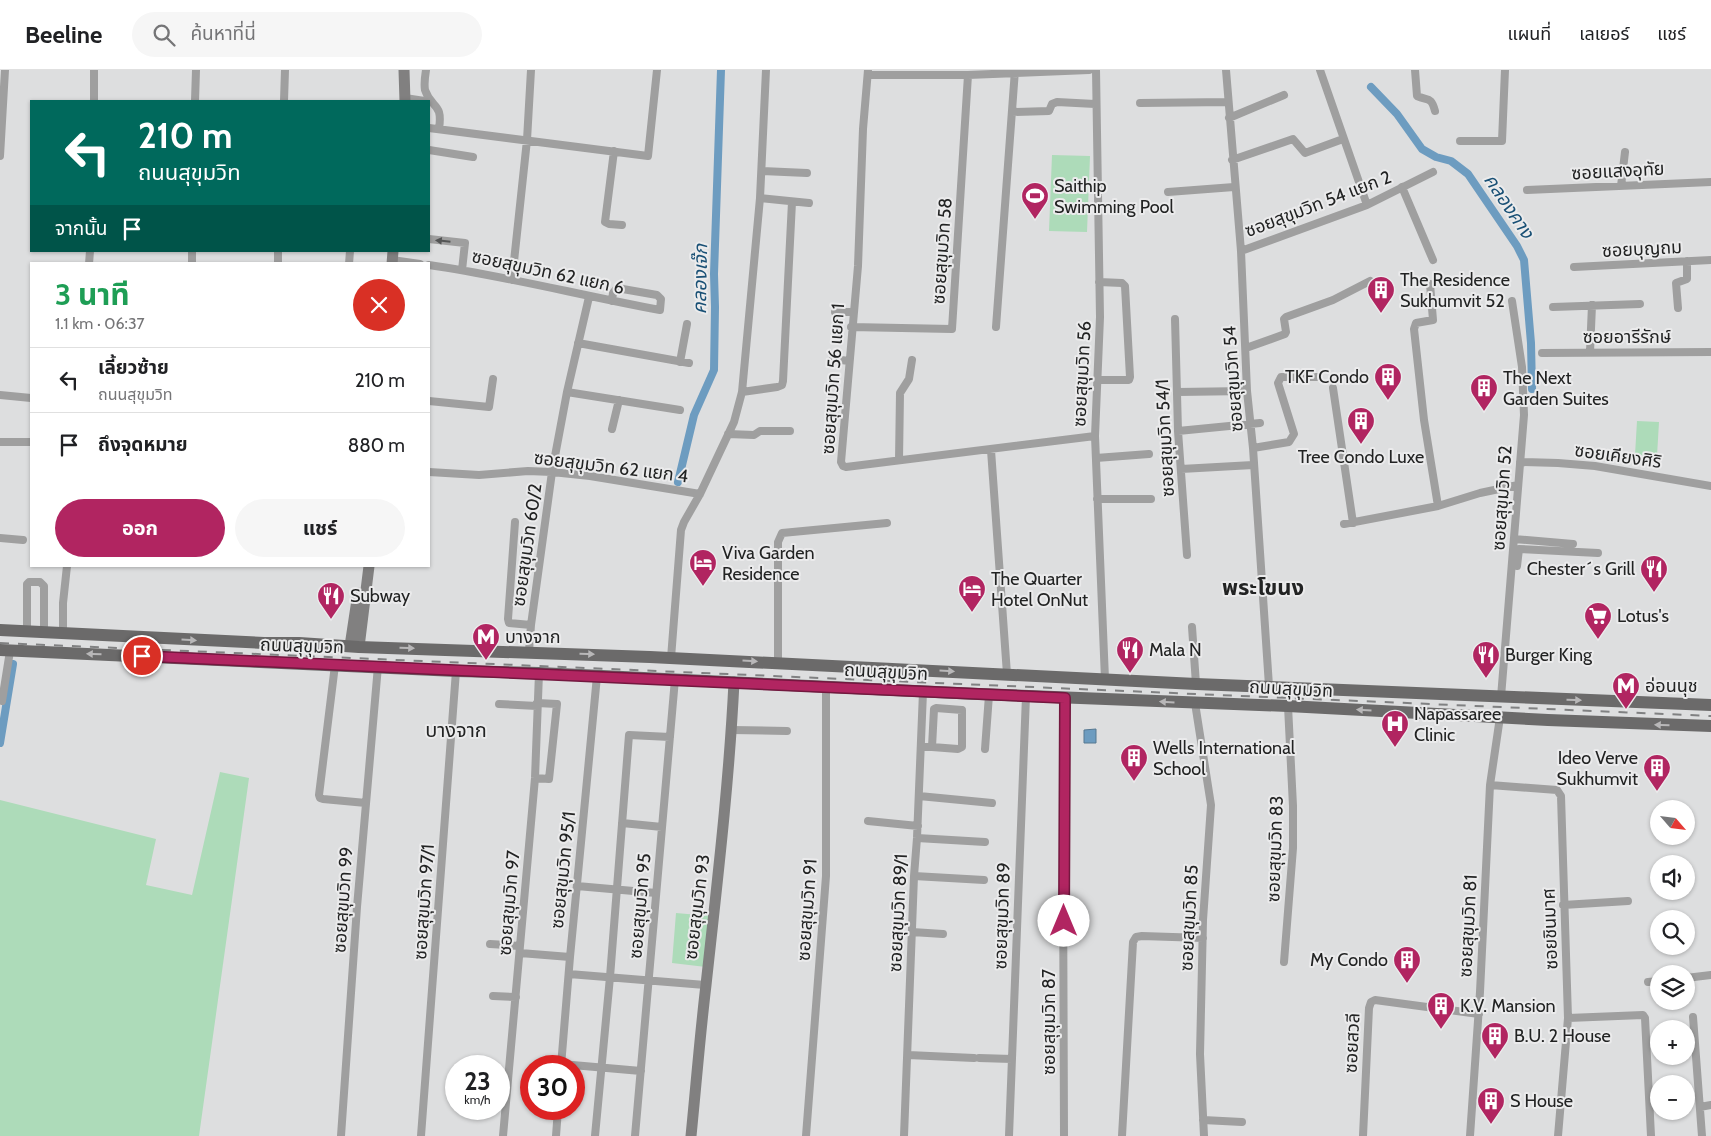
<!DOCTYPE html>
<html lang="th">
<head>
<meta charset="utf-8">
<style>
	:root { --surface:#fff; --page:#f6f6f6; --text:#202124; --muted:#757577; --line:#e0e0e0; --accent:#b12561 }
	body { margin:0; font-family:Cabin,"Noto Sans Thai",sans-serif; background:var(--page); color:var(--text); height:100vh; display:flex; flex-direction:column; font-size:19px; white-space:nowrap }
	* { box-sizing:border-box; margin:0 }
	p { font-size:16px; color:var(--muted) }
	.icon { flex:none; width:28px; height:28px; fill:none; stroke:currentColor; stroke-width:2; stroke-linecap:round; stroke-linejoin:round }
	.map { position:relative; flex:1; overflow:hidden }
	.drawer { position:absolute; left:30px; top:192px; width:400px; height:305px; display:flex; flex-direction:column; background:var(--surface); border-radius:0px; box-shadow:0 1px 4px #0004 }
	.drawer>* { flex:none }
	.guide { position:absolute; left:30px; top:30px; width:400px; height:152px; border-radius:0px; box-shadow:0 1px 4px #0004; background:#00695c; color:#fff; overflow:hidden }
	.needle { width:32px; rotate:118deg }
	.buttons { position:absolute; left:1650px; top:730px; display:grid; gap:10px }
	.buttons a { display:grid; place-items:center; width:45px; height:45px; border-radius:50%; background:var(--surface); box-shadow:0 1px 4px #0004; font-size:25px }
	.speed { position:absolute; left:445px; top:985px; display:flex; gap:10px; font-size:25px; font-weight:700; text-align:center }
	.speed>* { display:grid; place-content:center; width:65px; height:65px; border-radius:50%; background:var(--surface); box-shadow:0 1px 4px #0004; line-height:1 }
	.speed small { font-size:12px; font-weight:400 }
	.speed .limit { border:8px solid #d22; background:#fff; color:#111 }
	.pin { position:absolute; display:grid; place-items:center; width:42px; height:42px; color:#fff; margin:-21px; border:2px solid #fff; border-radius:50%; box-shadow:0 1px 5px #0007 }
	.me { position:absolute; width:55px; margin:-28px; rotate:0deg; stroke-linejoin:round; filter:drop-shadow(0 0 4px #0008) }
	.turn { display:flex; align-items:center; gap:18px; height:105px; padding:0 25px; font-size:22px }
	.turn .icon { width:65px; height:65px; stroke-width:2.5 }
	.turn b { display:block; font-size:35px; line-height:42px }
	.then { display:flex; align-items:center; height:48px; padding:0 25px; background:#0003; gap:10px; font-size:19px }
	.round { display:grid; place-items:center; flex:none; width:52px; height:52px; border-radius:26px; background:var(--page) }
	.head { display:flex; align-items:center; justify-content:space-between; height:85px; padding:0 25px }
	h1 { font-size:30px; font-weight:700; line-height:38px; color:#1e9e55 }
	.cta { display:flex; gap:10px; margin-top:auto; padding:10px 25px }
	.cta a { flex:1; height:58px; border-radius:30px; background:var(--accent); color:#fff; font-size:20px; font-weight:700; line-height:58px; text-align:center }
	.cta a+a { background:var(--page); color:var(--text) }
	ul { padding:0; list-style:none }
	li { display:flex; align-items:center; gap:15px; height:65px; padding:0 25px; border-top:1px solid var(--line) }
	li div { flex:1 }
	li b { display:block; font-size:19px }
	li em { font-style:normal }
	header { display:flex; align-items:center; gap:30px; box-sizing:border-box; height:70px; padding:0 25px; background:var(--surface); border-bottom:1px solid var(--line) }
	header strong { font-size:24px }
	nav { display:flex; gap:28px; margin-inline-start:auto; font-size:18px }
	.search { width:350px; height:45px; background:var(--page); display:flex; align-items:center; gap:12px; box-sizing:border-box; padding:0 18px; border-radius:28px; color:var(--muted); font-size:19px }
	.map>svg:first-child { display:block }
	.green { fill:#addbb9 }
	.water { fill:#6d9cc0; stroke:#567891 }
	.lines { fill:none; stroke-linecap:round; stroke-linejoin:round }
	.canal { stroke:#6d9cc0; stroke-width:8 }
	.street { stroke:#9f9f9f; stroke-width:8 }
	.secondary { stroke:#818080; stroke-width:11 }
	.primary { stroke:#6b6a6a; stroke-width:12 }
	.rail { stroke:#808182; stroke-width:2; stroke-dasharray:9 9; stroke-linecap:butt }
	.oneway { fill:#545555 }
	.oneway2 { fill:#b8b7b8 }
	.route-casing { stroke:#73183f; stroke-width:12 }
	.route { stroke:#b12561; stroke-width:9 }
	.labels { text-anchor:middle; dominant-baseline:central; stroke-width:4; stroke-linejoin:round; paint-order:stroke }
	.street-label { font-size:18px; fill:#222323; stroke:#ebebec }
	.poi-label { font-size:18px; fill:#222323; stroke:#ebebec; text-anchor:start }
	.water-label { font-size:19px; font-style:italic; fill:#195075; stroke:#ebebec }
	.quarter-label { font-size:20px; fill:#222323; stroke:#ebebec }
	.district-label { font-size:22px; font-weight:bold; fill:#222323; stroke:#ebebec }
</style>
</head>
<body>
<header>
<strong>Beeline</strong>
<div class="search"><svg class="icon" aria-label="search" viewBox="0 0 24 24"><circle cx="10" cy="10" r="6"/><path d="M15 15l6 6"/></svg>ค้นหาที่นี่</div>
<nav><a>แผนที่</a><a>เลเยอร์</a><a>แชร์</a></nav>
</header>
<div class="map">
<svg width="1711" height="1066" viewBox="0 0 1711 1066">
	<rect width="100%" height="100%" fill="#dddedf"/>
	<!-- green -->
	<path class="green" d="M1052,85L1090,86L1087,162L1049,161Z
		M1637,351L1659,352L1657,386L1635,385Z
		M220,702L249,708L199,1066H0V730L156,769L146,815L192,825Z
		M676,843L710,846L706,897L672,893Z"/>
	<!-- water -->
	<path class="water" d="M1096,659V673H1084V660Z"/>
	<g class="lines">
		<!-- canal -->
		<path class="canal" d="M1371,17L1397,44L1422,79L1436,87L1451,91L1468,104L1517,176L1524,190L1531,273L1532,319
			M678,412L694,345L714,300L715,237L714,204L721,0
			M0,673L13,594"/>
		<!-- street -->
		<path class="street" d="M426,0C425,6 424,14 425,20C432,40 443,32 439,59
			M868,0L863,59L858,196L841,392L843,396L846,397L1095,366
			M1096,0L1100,247L1095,366L1105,609
			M1226,0L1241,181L1247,321L1253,378L1269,616
			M1320,0L1367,135
			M1415,0L1417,26C1428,31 1431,26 1435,41
			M868,5H968L1089,0
			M405,28L431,32
			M94,31V0
			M195,31L196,0
			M284,31L285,0
			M1140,33L1228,32
			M1012,42L1049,41L1052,34L1057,32L1095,34
			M1229,48L1284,25
			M429,58L648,86L657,0
			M1460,71H1502L1505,0
			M429,80L473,87
			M614,81L605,152L609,154L622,155
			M0,86L5,0
			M1232,90L1293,69L1305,83L1343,69
			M762,101L807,103
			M1621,116L1625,82
			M1402,117L1433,190
			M1527,120L1711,112
			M1168,122L1234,117
			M760,128L809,133
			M429,169L465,173L462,200
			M1241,181L1367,135L1433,102
			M392,190L420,194
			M89,194L90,181
			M192,194V181
			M278,194V181
			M349,194L350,181
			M429,195C506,206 583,226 660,240L661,229L657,225L617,218L613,223L612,231
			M1574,197L1711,190
			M512,210L527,70L531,0
			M1430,214L1433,250L1416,253L1414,259L1424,350L1438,436
			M1553,237L1640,234
			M1678,238L1676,213L1687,209V191
			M835,242H853
			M1175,249L1178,361L1187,485
			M851,257L952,259L968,5
			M996,257L1015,0
			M578,273L689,293
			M1246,278L1285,264L1286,262L1284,249L1286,247L1333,230L1370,211
			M1590,282L1592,235
			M1542,283L1711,282
			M833,289L849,291
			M680,292L687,254
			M1097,310H1129L1130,307L1125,216L1122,213L1099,212
			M1333,318L1353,453
			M567,322L680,340
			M742,322L777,317L782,315L783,311L792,132
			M1178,322L1247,321
			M0,325L31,328
			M429,331L489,337L493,309
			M612,359L619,330
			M1178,361L1260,353
			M728,364L754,365L760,361H790
			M0,372H31
			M1253,378L1289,372L1294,364L1278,313L1281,307H1317
			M991,380L1007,604
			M1096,388L1149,384
			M899,390L900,323L909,309L912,290
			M1520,392L1558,393L1595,396L1711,416
			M1181,399L1253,395
			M429,402L479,405L528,401L552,402L590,406L700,424
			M1097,429H1151
			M515,452L508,549L509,553L531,555
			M1344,454L1438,436L1480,423L1518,415
			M0,468L23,470
			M1514,469L1573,474
			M1517,496L1519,479L1598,483
			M1192,557L1196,614
			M27,562V514L29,512H40L44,516V562
			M63,563V533L67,496
			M529,581L531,555L552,402L567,322L589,227
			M671,588L681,460L684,452L700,424L734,352L742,322L760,128L766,0
			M778,593V472L782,463L887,453
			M335,595L319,725L320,728L323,729L366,733
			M1501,627L1524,345L1522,297L1512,231
			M2,631L10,581
			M1195,633L1211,735L1203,850L1200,984L1204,1066
			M499,634L537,636
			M732,660L787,661
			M921,677H932L934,639L936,638L962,640V677L958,679L932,677
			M985,679L989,625
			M535,708L549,709L557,634L537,633
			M1490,715L1557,720L1561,726L1568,948L1558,1066
			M919,726L992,733
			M868,751L918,756
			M622,753L662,757
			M917,768L985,772
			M914,806L984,810
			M577,816L656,823
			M1563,835L1628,831
			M912,862L943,864
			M490,874L520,876
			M520,883L570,887
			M1284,892L1293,778V736L1288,636
			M569,904L705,915
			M1686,908L1711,905
			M1648,912L1659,911
			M493,926L516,927
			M1693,947L1702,1066
			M1568,948L1643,945L1645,948L1651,1066
			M908,985L974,988
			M979,988L1012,989
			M561,994L641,1001
			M561,996L570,887L597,606
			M1700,1037L1711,1035
			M1203,1050L1242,1052
			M341,1066L357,837L378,596
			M421,1066L456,601
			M503,1066L535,708L539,603
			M556,1066L558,1039
			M595,1066L610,907L629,665L670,667
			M635,1066L675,609
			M806,1066L826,806V616
			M904,1066L914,806L917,768L923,622
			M1009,1066L1026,626
			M1064,1066L1063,793L1065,628
			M1122,1066L1133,872L1136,867L1142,866L1203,868
			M1363,1066L1369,938L1371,932L1375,930L1479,944
			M1470,1066L1480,922L1490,715L1500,647"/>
		<!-- secondary -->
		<path class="secondary" d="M404,0L405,31
			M392,194L393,181
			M350,576L358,523
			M359,577L369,496
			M691,1066C696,1016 700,965 706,915C717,814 729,714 734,612"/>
		<!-- primary -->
		<path class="primary" d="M0,560L264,573H299L359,577L650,587L1196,614L1711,635
			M0,580L456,601L539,603L978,624L1288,636L1548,650L1711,656"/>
		<!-- rail -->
		<path class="rail" d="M0,573L1711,646"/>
	</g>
	<!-- one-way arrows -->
	<defs><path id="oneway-solid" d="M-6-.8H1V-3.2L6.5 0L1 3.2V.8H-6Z" transform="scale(1.25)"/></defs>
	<use class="oneway" href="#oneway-solid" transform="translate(443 171) rotate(-174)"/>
	<g class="oneway2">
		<use href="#oneway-solid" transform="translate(189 570) rotate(3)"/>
		<use href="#oneway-solid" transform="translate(407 578) rotate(2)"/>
		<use href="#oneway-solid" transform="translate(94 584) rotate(-178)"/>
		<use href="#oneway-solid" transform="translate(587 584) rotate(2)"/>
		<use href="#oneway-solid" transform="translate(750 591) rotate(3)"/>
		<use href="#oneway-solid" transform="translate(947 601) rotate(3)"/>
		<use href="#oneway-solid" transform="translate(1574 630) rotate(2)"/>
		<use href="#oneway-solid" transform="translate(1167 632) rotate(-177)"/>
		<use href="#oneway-solid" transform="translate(1364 640) rotate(-177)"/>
		<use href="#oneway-solid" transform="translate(1662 655) rotate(-178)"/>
	</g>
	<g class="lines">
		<defs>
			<path id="route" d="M142,586L1065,628L1064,851"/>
		</defs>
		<!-- route casing -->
		<use href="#route" class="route-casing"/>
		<!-- route -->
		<use href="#route" class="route"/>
	</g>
	<!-- icons -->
	<defs>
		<symbol id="stadium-pin" viewBox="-11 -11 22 30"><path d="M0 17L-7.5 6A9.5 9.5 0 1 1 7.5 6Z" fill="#b12561" stroke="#ebebec"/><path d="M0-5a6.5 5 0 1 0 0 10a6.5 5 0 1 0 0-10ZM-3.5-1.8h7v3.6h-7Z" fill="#fff"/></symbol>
		<symbol id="building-pin" viewBox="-11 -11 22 30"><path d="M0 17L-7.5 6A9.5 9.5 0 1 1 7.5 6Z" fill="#b12561" stroke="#ebebec"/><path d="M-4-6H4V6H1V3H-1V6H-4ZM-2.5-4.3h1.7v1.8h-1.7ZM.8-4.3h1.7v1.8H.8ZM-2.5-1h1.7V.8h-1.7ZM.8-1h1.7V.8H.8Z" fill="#fff"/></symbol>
		<symbol id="hotel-pin" viewBox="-11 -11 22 30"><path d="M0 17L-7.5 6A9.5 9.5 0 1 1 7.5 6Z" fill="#b12561" stroke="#ebebec"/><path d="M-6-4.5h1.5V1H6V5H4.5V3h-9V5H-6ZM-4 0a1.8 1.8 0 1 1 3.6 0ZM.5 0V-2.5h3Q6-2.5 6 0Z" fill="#fff"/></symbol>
		<symbol id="restaurant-pin" viewBox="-11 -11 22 30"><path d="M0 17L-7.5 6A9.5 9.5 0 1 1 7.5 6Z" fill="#b12561" stroke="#ebebec"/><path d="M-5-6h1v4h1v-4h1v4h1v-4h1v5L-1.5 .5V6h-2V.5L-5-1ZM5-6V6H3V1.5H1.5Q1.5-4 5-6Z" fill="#fff"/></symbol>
		<symbol id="supermarket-pin" viewBox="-11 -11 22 30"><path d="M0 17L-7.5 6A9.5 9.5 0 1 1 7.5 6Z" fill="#b12561" stroke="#ebebec"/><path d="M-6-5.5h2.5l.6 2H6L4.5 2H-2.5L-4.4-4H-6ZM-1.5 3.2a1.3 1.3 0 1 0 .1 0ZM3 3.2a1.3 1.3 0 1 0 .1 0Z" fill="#fff"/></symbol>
		<symbol id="metro-pin" viewBox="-11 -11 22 30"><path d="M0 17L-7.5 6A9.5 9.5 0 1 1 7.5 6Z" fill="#b12561" stroke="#ebebec"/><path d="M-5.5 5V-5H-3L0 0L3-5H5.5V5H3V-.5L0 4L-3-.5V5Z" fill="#fff"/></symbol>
		<symbol id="hospital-pin" viewBox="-11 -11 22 30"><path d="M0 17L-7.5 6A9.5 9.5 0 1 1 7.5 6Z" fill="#b12561" stroke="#ebebec"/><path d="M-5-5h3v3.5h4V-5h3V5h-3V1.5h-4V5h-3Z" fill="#fff"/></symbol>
	</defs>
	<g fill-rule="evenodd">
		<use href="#stadium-pin" x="1019" y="110" width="32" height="43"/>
		<use href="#building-pin" x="1365" y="204" width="32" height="43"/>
		<use href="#building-pin" x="1372" y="291" width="32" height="43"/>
		<use href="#building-pin" x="1468" y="302" width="32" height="43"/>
		<use href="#building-pin" x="1345" y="335" width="32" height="43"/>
		<use href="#hotel-pin" x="687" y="477" width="32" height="43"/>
		<use href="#restaurant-pin" x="1638" y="483" width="32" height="43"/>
		<use href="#hotel-pin" x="956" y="503" width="32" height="43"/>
		<use href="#restaurant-pin" x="315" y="510" width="32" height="43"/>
		<use href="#supermarket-pin" x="1582" y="530" width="32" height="43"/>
		<use href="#metro-pin" x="470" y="551" width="32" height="43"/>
		<use href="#restaurant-pin" x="1114" y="564" width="32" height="43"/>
		<use href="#restaurant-pin" x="1470" y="569" width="32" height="43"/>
		<use href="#metro-pin" x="1610" y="600" width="32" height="43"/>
		<use href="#hospital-pin" x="1379" y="638" width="32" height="43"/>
		<use href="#building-pin" x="1118" y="672" width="32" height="43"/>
		<use href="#building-pin" x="1641" y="682" width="32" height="43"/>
		<use href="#building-pin" x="1391" y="874" width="32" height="43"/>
		<use href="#building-pin" x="1425" y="920" width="32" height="43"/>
		<use href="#building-pin" x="1479" y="950" width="32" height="43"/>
		<use href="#building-pin" x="1475" y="1015" width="32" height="43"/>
	</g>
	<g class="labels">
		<!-- street labels -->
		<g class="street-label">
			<text transform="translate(1618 101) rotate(-3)">ซอยแสงอุทัย</text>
			<text transform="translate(1318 134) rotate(-21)">ซอยสุขุมวิท 54 แยก 2</text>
			<text transform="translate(1642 179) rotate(-3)">ซอยบุญถม</text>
			<text transform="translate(942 181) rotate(-86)">ซอยสุขุมวิท 58</text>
			<text transform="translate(548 202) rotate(12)">ซอยสุขุมวิท 62 แยก 6</text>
			<text x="1627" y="267">ซอยอารีรักษ์</text>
			<text transform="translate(1082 304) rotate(-87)">ซอยสุขุมวิท 56</text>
			<text transform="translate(833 309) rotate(-86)">ซอยสุขุมวิท 56 แยก 1</text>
			<text transform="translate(1233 309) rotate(-94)">ซอยสุขุมวิท 54</text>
			<text transform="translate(1165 368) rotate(-93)">ซอยสุขุมวิท 54/1</text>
			<text transform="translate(1618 386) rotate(8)">ซอยเคียงศิริ</text>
			<text transform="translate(611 397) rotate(7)">ซอยสุขุมวิท 62 แยก 4</text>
			<text transform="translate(1502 428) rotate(-86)">ซอยสุขุมวิท 52</text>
			<text transform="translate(527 475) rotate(-82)">ซอยสุขุมวิท 60/2</text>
			<text transform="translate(302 576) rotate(2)">ถนนสุขุมวิท</text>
			<text transform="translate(886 602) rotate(3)">ถนนสุขุมวิท</text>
			<text transform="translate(1291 619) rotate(3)">ถนนสุขุมวิท</text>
			<text transform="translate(1275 779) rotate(-88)">ซอยสุขุมวิท 83</text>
			<text transform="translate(563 800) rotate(-84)">ซอยสุขุมวิท 95/1</text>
			<text transform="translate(343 830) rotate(-86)">ซอยสุขุมวิท 99</text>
			<text transform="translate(424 832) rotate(-86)">ซอยสุขุมวิท 97/1</text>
			<text transform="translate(509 833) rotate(-85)">ซอยสุขุมวิท 97</text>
			<text transform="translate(640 836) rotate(-85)">ซอยสุขุมวิท 95</text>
			<text transform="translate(697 837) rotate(-83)">ซอยสุขุมวิท 93</text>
			<text transform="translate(807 840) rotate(-86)">ซอยสุขุมวิท 91</text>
			<text transform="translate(898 843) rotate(-87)">ซอยสุขุมวิท 89/1</text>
			<text transform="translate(1002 846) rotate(-88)">ซอยสุขุมวิท 89</text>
			<text transform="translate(1189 848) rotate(-87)">ซอยสุขุมวิท 85</text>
			<text transform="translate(1468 856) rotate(-87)">ซอยสุขุมวิท 81</text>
			<text transform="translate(1550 859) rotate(-92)">ซอยชินมาศ</text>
			<text transform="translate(1049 952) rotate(-90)">ซอยสุขุมวิท 87</text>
			<text transform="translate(1352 973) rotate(-87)">ซอยสวลี</text>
		</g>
		<!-- poi labels -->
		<g class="poi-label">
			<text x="1054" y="116">Saithip<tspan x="1054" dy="21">Swimming Pool</tspan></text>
			<text x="1400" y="210">The Residence<tspan x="1400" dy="21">Sukhumvit 52</tspan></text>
			<text x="1369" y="307" text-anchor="end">TKF Condo</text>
			<text x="1503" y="308">The Next<tspan x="1503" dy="21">Garden Suites</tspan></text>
			<text x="1361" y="387" text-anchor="middle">Tree Condo Luxe</text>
			<text x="722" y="483">Viva Garden<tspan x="722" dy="21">Residence</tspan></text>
			<text x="1635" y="499" text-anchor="end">Chester´s Grill</text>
			<text x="991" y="509">The Quarter<tspan x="991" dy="21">Hotel OnNut</tspan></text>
			<text x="350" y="526">Subway</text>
			<text x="1617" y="546">Lotus's</text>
			<text x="505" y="567">บางจาก</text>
			<text x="1149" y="580">Mala N</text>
			<text x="1505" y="585">Burger King</text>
			<text x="1645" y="616">อ่อนนุช</text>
			<text x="1414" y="644">Napassaree<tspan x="1414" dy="21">Clinic</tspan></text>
			<text x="1153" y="678">Wells International<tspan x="1153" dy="21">School</tspan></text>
			<text x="1638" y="688" text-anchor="end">Ideo Verve<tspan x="1638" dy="21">Sukhumvit</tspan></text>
			<text x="1388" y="890" text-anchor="end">My Condo</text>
			<text x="1460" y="936">K.V. Mansion</text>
			<text x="1514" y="966">B.U. 2 House</text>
			<text x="1510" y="1031">S House</text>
		</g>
		<!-- water labels -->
		<g class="water-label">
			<text transform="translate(1509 136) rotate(56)">คลองคาง</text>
			<text transform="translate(700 209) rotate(-89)">คลองเจ๊ก</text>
		</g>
		<!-- quarter labels -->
		<g class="quarter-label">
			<text x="456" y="660">บางจาก</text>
		</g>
		<!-- district labels -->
		<g class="district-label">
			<text x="1263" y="517">พระโขนง</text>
		</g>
	</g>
</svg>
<div class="buttons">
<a><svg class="needle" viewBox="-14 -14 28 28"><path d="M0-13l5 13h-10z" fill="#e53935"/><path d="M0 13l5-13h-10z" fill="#757577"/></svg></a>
<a><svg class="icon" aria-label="sound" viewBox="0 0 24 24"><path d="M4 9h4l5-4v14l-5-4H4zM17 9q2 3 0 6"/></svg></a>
<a><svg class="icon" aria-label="search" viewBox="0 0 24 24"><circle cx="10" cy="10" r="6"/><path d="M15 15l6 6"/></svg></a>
<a><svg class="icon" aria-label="layers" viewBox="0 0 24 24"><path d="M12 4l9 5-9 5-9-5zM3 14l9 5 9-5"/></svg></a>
<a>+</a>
<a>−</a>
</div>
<div class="speed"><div>23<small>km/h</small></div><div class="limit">30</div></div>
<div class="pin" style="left:142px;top:586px;background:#d93025"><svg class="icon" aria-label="arrive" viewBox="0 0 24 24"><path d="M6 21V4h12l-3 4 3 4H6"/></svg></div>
<svg class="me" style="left:1064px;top:851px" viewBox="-20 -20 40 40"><circle r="19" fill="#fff"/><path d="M0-13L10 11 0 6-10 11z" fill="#b12561"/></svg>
<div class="guide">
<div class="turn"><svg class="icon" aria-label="left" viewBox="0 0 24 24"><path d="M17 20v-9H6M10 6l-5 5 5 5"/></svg><div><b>210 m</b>ถนนสุขุมวิท</div></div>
<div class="then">จากนั้น<svg class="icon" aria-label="arrive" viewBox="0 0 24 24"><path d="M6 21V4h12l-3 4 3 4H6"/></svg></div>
</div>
<section class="drawer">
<div class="head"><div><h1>3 นาที</h1><p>1.1 km · 06:37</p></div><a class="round" style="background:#d93025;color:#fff"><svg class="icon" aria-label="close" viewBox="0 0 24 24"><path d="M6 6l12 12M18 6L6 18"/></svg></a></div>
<ul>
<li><svg class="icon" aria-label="left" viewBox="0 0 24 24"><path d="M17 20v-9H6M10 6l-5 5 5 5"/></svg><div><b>เลี้ยวซ้าย</b><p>ถนนสุขุมวิท</p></div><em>210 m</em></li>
<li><svg class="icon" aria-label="arrive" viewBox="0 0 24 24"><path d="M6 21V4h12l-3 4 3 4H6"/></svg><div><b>ถึงจุดหมาย</b></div><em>880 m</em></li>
</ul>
<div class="cta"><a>ออก</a><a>แชร์</a></div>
</section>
</div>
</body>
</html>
